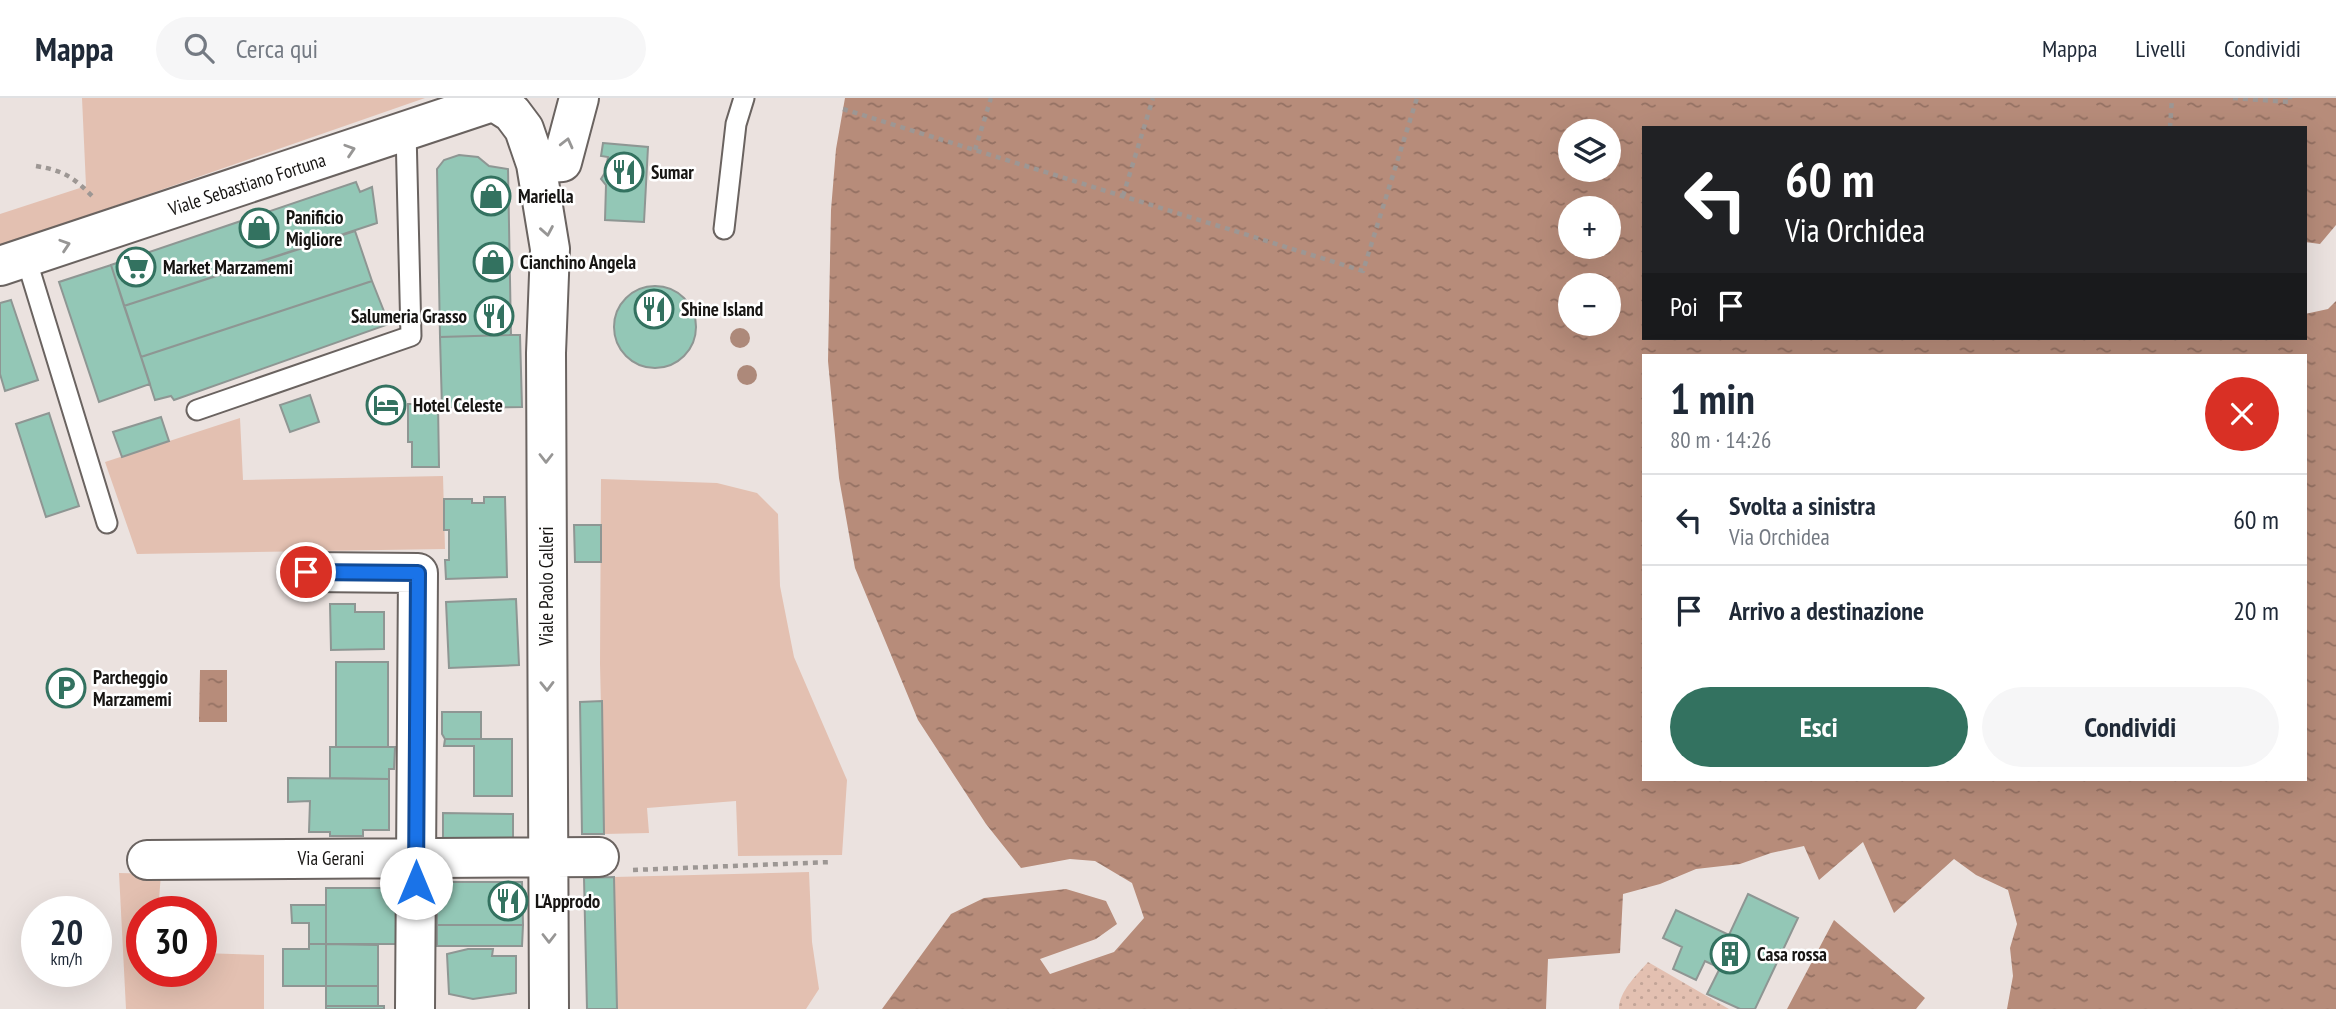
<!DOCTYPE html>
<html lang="it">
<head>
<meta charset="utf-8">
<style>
	:root { --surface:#fff; --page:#f6f6f7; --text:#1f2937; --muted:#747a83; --line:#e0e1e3; --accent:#337260 }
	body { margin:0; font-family:"PT Sans Narrow",sans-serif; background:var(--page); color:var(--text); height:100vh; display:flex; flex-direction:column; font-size:26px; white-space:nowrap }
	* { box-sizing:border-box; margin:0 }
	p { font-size:23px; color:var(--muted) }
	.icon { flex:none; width:38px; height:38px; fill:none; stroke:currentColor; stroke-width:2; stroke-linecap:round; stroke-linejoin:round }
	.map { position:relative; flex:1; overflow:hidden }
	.drawer { position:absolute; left:1642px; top:256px; width:665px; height:427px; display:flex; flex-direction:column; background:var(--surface); border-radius:0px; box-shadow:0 7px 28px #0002 }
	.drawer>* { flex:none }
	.hud { position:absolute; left:1642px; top:28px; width:665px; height:214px; border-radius:0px; box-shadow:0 7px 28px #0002; background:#202124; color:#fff; overflow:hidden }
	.buttons { position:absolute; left:1558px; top:21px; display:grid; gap:14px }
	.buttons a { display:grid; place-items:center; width:63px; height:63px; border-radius:50%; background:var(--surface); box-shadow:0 7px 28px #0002; font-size:35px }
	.speed { position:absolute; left:21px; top:798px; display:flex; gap:14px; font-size:35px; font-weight:700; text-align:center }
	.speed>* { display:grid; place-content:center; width:91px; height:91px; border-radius:50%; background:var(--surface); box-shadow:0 7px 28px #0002; line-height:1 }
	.speed small { font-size:18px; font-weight:400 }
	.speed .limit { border:10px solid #d22; background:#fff; color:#111 }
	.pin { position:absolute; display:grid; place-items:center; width:60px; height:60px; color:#fff; margin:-30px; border:4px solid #fff; border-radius:50%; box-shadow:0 2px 7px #0007 }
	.me { position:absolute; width:77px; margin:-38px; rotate:0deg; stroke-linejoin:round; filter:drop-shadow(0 0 5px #0008) }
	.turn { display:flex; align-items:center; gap:24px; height:147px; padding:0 28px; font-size:32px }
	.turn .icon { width:91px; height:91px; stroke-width:2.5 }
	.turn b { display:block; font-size:49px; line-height:60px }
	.then { display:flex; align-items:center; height:66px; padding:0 28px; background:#0003; gap:14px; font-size:26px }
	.round { display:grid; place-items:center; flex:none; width:74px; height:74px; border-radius:37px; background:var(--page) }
	.overview { display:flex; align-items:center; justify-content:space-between; height:119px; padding:0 28px }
	h1 { font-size:42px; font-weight:700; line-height:52px }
	.cta { display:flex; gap:14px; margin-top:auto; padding:14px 28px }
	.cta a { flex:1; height:80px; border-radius:42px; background:var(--accent); color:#fff; font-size:28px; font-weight:700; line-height:80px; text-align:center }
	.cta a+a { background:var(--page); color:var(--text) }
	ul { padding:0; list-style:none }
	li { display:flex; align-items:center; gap:21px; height:91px; padding:0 28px; border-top:2px solid var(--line) }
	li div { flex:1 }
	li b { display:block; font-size:26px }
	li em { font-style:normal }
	header { display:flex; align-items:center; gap:42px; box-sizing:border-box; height:98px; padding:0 35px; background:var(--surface); border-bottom:2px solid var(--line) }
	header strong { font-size:33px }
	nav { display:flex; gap:38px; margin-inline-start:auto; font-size:24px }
	.search { width:490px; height:63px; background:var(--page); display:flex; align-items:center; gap:18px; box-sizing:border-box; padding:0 24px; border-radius:38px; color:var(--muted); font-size:26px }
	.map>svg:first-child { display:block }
	.grass { fill:#e3c0b1 }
	.park { fill:url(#park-dots) }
	.water { fill:url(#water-ripples); fill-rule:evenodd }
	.building { fill:#93c7b6; stroke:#8e9693; stroke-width:2 }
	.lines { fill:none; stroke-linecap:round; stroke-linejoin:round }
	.lane-casing { stroke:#6a6360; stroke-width:23 }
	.street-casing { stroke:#6a6360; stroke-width:42 }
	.path { stroke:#9d9794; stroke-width:4.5; stroke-dasharray:5 5; stroke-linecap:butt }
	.lane { stroke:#fff; stroke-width:19 }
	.street { stroke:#fff; stroke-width:38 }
	.tree { fill:#ad897a }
	.oneway { stroke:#979695 }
	.route-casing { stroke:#114b97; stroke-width:18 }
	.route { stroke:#1a73e8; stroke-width:12 }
	.labels { text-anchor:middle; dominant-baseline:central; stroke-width:5; stroke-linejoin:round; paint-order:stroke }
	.poi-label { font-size:19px; font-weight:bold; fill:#171513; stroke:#fff; text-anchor:start }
	.street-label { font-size:19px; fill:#171513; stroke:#fff }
</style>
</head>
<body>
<header>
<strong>Mappa</strong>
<div class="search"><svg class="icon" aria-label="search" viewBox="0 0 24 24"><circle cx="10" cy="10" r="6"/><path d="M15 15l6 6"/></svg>Cerca qui</div>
<nav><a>Mappa</a><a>Livelli</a><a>Condividi</a></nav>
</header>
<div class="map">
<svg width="2336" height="911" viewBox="0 0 2336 911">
	<defs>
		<pattern id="park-dots" width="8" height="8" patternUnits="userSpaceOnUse" patternTransform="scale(1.75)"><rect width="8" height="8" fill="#e3c0b1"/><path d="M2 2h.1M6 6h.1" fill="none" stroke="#c2a497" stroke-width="1.8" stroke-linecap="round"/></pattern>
		<pattern id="water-ripples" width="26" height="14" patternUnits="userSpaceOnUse" patternTransform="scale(1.75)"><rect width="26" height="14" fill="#b78c7a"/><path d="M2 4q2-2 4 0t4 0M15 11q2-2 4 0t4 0" fill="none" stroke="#947163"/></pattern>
	</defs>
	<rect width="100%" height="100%" fill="#ebe2df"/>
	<!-- grass -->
	<path class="grass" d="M82,0H425L0,148V116L86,88Z
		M240,320L243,382L443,378L445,451L137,456L105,364Z
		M601,381L717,385L757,395L778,416L780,488L794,559L847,682L842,757L738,758L736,703L647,710L649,735L604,736L600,566Z
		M809,774L812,844L819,891L806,911H617L614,779Z
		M119,775L161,776L158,814H142V873H201V855L264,857V911H126Z"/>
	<!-- park -->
	<path class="park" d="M1648,864L1729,911H1619C1619,893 1637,877 1648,864Z"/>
	<!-- water -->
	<path class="water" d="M845,0H2336V127L2320,146L2305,144V30H1643V240H2305V216L2328,211L2336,203V911H2007L2013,878L2010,850L2017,826L2008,792L1976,777L1954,761L1894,815L1863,744L1819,782L1804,748L1771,755L1740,766L1696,771L1660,786L1623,796L1620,855L1548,861L1546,911H882L951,816L984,800L1066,791L1106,803L1117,826L1096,841L1040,861L1050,876L1114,854L1144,820L1132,785L1095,763L1070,761L1021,770L986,726L918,622L855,470L839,380L828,263L831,112L836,51ZM1570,33H1608V72H1570ZM1570,110H1608V149H1570ZM1570,187H1608V226H1570ZM1643,257H2305V681H1643Z
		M200,572H227V624H199Z
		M1834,822L1925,900L1916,911H1787Z"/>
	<!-- building -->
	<path class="building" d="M603,45L648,49L644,124L605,122L606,87L601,81L606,73L608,59L601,58Z
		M459,57L478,59L489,68L508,71L511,237L440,239L437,71L444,62Z
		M356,84L360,94L372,89L377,125L124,208L111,167Z
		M355,133L372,183L141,259L124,208Z
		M111,167L150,286L99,304L59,184Z
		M372,183L389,226L174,302L171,298L155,302L141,259Z
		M614 229a41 41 0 1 1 82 0a41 41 0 1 1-82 0Z
		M11,202L38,282L5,293L0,276V205Z
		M511,237H520L522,309L442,310L440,239Z
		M310,297L319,324L290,334L280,307Z
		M408,306H438L439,369H412V344H408Z
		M49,315L79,408L46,419L16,326Z
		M161,319L169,343L122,359L113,334Z
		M484,399H505L507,479L446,481L445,462H449V432H444V401H472V405H484Z
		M574,427H601V464H575Z
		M516,501L519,567L449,570L446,504Z
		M330,506H355V514H384V551L331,552Z
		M336,564H388V649H336Z
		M602,603L604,736H582L580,604Z
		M442,614H481V641H445L442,636Z
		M445,641H512V698H474V648H444Z
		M330,649H395L394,671H389V681L330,680Z
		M288,680L389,681V732H363V738H330V734H309L310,703L288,704Z
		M443,715L513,716V742H443Z
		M614,779L617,911H587L584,780Z
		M437,784H522L523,827H437Z
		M326,790H399V846H326Z
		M1748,796L1798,820L1755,911H1740L1707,896L1720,870L1705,863L1696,882L1673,871L1682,849L1663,840L1676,812L1729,837Z
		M291,807H326V846H309V825H292Z
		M437,827H523L522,848H437Z
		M309,846H326V888H283V851H309Z
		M326,846L378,847V888H326Z
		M468,851H493L492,858H516V895L473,901L449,896L447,856Z
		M326,888H378V908H326Z
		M326,908H384V911H326Z"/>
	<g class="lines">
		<defs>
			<path id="lane" d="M724,131L736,26L744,0
				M26,160L107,425
				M197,312L411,238L406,33"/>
			<path id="street" d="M493,3L512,15L524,31L536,66L550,151L546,255L549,911
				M536,66L562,64L579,0
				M0,168L504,0
				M306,474L418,475L415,911
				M147,762L599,759"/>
		</defs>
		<!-- lane casing -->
		<use href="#lane" class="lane-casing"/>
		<!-- street casing -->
		<use href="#street" class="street-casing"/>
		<!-- path -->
		<path class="path" d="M2233,0L2290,4V0
			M843,11L1363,173L1417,0
			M2170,30L2172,0
			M975,52L991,0
			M36,68C65,73 73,79 94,100
			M1123,98L1153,0
			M633,772L831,764"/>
		<!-- lane -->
		<use href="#lane" class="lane"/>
		<!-- street -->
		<use href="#street" class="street"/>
	</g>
	<!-- trees -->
	<g class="tree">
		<circle cx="740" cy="240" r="10"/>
		<circle cx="747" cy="277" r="10"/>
	</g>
	<!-- one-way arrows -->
	<defs><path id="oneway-chevron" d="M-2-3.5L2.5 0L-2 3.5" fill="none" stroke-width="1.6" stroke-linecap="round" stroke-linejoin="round" transform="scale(1.75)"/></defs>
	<g class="oneway">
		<use href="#oneway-chevron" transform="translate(567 45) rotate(-76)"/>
		<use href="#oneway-chevron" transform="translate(350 52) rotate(-18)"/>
		<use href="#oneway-chevron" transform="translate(547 133) rotate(80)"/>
		<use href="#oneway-chevron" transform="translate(65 147) rotate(-18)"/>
		<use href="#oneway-chevron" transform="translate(546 360) rotate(90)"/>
		<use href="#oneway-chevron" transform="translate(547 588) rotate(89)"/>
		<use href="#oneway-chevron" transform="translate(549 840) rotate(90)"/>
	</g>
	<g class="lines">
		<defs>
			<path id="route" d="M306,474L418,475L416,785"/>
		</defs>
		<!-- route casing -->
		<use href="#route" class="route-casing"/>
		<!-- route -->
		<use href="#route" class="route"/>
	</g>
	<!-- icons -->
	<defs>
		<symbol id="restaurant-ring" viewBox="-11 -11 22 22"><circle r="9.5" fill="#fff" stroke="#337260" stroke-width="1.5"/><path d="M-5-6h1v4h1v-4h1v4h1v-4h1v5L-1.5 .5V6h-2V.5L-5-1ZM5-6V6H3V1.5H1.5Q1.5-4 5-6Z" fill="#337260"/></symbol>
		<symbol id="shop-ring" viewBox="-11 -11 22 22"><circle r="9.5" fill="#fff" stroke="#337260" stroke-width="1.5"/><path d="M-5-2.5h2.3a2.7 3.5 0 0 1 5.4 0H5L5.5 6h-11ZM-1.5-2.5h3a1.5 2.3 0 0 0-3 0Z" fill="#337260"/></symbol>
		<symbol id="supermarket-ring" viewBox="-11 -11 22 22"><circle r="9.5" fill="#fff" stroke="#337260" stroke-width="1.5"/><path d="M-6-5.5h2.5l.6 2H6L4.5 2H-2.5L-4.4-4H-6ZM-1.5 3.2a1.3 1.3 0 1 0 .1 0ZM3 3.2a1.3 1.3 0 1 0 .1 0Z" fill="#337260"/></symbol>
		<symbol id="hotel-ring" viewBox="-11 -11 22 22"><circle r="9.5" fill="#fff" stroke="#337260" stroke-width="1.5"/><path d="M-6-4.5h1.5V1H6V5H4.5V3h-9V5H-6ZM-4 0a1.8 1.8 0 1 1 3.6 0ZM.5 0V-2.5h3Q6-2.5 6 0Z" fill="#337260"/></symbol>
		<symbol id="parking-ring" viewBox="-11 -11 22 22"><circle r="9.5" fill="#fff" stroke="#337260" stroke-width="1.5"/><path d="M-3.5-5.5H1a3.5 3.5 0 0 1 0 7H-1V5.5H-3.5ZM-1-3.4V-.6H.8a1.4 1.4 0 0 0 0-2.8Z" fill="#337260"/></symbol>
		<symbol id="building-ring" viewBox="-11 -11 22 22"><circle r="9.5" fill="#fff" stroke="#337260" stroke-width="1.5"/><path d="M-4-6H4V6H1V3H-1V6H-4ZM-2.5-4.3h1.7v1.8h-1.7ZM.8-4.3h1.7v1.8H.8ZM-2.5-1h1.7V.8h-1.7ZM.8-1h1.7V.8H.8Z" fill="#337260"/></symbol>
	</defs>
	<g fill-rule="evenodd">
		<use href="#restaurant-ring" x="602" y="52" width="44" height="44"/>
		<use href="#shop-ring" x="469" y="76" width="44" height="44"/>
		<use href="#shop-ring" x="237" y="108" width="44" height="44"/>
		<use href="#shop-ring" x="471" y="142" width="44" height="44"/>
		<use href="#supermarket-ring" x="114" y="147" width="44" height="44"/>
		<use href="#restaurant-ring" x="632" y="189" width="44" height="44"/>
		<use href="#restaurant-ring" x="472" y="196" width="44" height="44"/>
		<use href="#hotel-ring" x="364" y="285" width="44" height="44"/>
		<use href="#parking-ring" x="44" y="568" width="44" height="44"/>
		<use href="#restaurant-ring" x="486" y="781" width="44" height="44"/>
		<use href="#building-ring" x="1708" y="834" width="44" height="44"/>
	</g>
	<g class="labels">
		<!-- poi labels -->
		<g class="poi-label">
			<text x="651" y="74">Sumar</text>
			<text x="518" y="98">Mariella</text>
			<text x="286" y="119">Panificio<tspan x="286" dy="22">Migliore</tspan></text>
			<text x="520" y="164">Cianchino Angela</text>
			<text x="163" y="169">Market Marzamemi</text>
			<text x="681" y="211">Shine Island</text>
			<text x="467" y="218" text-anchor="end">Salumeria Grasso</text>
			<text x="413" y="307">Hotel Celeste</text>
			<text x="93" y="579">Parcheggio<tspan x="93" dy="22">Marzamemi</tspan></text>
			<text x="535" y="803">L'Approdo</text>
			<text x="1757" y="856">Casa rossa</text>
		</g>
		<!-- street labels -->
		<g class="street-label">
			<text transform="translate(247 86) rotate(-18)">Viale Sebastiano Fortuna</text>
			<text transform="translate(546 488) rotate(-90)">Viale Paolo Calleri</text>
			<text x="331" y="760">Via Gerani</text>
		</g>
	</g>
</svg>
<div class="buttons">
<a><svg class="icon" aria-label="layers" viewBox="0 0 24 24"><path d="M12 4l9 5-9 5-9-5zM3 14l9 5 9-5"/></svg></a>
<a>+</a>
<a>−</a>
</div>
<div class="speed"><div>20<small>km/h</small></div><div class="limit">30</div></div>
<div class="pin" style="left:306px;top:474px;background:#d93025"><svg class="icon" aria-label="arrive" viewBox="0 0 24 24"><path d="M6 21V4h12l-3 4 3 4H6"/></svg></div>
<svg class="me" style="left:416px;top:785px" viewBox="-20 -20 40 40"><circle r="19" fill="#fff"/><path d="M0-13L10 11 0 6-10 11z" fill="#1a73e8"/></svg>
<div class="hud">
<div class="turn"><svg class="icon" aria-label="left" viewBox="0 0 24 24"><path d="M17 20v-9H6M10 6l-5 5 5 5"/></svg><div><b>60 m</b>Via Orchidea</div></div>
<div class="then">Poi<svg class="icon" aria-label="arrive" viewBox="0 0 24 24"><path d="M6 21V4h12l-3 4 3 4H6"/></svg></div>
</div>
<section class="drawer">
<div class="overview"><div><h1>1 min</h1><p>80 m · 14:26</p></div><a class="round" style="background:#d93025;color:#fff"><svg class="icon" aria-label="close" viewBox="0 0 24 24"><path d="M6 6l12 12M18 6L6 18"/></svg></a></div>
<ul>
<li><svg class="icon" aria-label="left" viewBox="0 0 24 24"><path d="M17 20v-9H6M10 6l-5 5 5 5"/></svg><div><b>Svolta a sinistra</b><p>Via Orchidea</p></div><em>60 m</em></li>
<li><svg class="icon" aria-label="arrive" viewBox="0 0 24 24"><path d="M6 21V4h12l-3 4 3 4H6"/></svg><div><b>Arrivo a destinazione</b></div><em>20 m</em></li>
</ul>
<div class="cta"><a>Esci</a><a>Condividi</a></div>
</section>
</div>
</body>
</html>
